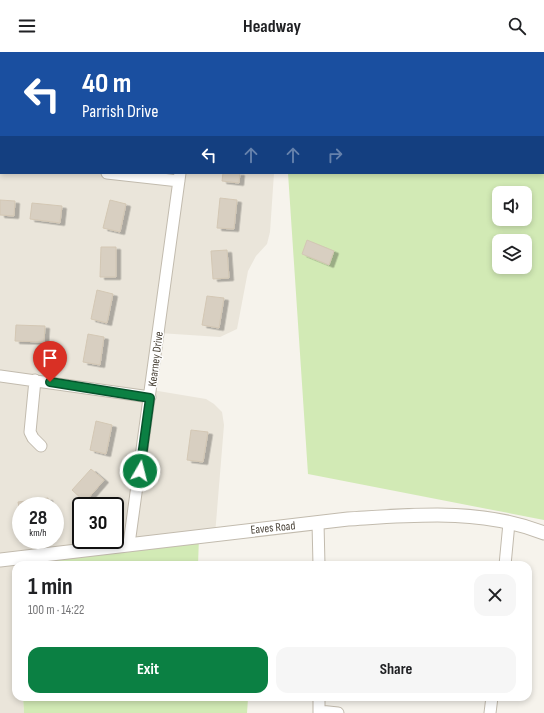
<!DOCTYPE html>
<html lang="en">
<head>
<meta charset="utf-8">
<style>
	:root { --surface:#fff; --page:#f6f6f6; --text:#202124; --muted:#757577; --accent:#0b8043 }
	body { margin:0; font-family:"Sofia Sans Condensed",sans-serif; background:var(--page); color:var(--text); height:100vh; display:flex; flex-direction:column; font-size:15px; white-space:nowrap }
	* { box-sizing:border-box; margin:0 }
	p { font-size:13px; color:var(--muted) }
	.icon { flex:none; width:22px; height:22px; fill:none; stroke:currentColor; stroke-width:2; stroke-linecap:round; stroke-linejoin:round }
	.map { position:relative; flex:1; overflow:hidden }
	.panel { position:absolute; left:12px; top:509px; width:520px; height:140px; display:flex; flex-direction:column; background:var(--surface); border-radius:12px; box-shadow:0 2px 6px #0003 }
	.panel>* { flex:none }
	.hud { position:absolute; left:0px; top:0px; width:544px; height:122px; box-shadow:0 2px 6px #0003; background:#1a4fa0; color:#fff; overflow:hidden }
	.buttons { position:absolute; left:492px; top:134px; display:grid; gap:8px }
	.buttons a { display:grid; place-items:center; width:40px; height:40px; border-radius:8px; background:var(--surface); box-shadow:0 2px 6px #0003; font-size:20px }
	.speed { position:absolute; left:12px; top:445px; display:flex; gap:8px; font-size:20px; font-weight:700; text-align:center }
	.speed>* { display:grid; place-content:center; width:52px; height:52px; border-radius:50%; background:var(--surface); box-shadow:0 2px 6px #0003; line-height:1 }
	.speed small { font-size:10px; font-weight:400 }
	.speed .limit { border:2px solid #111; border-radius:6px; background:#fff; color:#111 }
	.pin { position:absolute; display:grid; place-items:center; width:34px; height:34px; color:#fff; margin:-41px -17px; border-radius:50% 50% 50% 0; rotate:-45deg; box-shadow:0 0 4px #0007 }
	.pin .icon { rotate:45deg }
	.me { position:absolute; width:44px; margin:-22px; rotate:8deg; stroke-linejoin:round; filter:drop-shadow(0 0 3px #0008) }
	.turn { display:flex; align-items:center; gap:14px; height:84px; padding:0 16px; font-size:18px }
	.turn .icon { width:52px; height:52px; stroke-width:2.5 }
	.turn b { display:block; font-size:28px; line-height:34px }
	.lanes { display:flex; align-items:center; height:38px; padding:0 16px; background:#0003; justify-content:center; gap:20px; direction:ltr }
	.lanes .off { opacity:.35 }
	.round { display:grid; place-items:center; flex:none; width:42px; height:42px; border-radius:12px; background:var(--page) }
	.head { display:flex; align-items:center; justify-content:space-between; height:68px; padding:0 16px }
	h1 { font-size:24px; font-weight:700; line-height:30px }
	.cta { display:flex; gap:8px; margin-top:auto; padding:8px 16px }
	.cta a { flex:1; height:46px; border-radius:12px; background:var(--accent); color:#fff; font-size:16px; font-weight:700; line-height:46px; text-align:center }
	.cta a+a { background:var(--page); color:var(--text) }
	header { display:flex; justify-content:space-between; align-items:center; height:52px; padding:0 16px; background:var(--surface); font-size:18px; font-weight:700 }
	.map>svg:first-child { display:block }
	.residential { fill:#eae5da; fill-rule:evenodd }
	.green { fill:#d2eab5; fill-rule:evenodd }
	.building { fill:#d8cfc1; stroke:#d3c7b4; filter:url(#shadow) }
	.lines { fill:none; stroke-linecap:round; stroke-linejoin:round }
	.minor-casing { stroke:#c2bbae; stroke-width:13 }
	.tertiary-casing { stroke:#c2bbae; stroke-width:15 }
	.minor { stroke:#fff; stroke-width:11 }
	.tertiary { stroke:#fff; stroke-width:13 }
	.route-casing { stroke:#07532c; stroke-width:10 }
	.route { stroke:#0b8043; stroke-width:7 }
	.labels { text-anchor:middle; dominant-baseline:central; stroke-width:3; stroke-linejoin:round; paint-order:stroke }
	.street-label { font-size:12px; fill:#4b4439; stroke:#fff }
</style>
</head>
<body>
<header><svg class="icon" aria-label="menu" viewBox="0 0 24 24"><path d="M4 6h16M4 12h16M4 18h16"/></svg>Headway<svg class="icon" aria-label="search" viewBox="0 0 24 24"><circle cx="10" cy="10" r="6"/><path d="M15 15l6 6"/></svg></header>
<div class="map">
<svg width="544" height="661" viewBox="0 0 544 661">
	<defs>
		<filter id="shadow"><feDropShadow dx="4.5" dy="2.5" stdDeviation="0" flood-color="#0004"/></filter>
	</defs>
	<rect width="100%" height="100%" fill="#f6f3ec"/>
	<!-- residential -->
	<path class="residential" d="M0,0L180,1H1V121H274L270,180L267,192L256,204L248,219L237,277L220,285L159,281L152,338L206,347L214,352L222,360L224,373L215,483L30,505L31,513H16V645H23L24,661H0ZM21,454H55V488H21ZM81,454H115V488H81Z"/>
	<!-- green -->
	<path class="green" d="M42,0H136L45,1Z
		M224,0H544V468L308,422L288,121H543V1ZM499,141H525V167H499ZM499,189H525V215H499Z
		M199,485L198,513H31L30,504Z
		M23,645H248V647L247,661H24Z"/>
	<!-- building -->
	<path class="building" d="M0,51H1V69L0,68Z
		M223,121H240L239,131L222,129Z
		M220,146L237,148L234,177L217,176Z
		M0,148L15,149L14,164L0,163Z
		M110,148L126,152L120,180L103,176Z
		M32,151L62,154L60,171L30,167Z
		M307,188L334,199L329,213L302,202Z
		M101,195H116V225H100Z
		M227,198L229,226L213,227L211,199Z
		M97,238L113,242L107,271L91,267Z
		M207,244L224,246L219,276L202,273Z
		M16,273L45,274L44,290L15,289Z
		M88,282L104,285L100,313L83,310Z
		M96,369L112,373L106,402L90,398Z
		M191,378L208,380L203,410L187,408Z
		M91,417L104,428L85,450L72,438Z
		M48,446L49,454H21V466L18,450Z"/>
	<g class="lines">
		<defs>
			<path id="minor" d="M176,0V1
				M0,109H1
				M107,121L179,129
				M0,324L150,345
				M35,328L30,380L33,386L41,394
				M318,471L319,513
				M129,492L180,121
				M505,513L509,471
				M319,659L338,661
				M319,661V645
				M490,661L492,645"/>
			<path id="tertiary" d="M0,508L348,467C414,463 481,456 544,481"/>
		</defs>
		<!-- minor casing -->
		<use href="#minor" class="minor-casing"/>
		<!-- tertiary casing -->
		<use href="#tertiary" class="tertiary-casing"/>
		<!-- minor -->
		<use href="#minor" class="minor"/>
		<!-- tertiary -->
		<use href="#tertiary" class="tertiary"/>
	</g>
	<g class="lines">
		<defs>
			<path id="route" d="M50,330L150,346L140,419"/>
		</defs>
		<!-- route casing -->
		<use href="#route" class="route-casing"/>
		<!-- route -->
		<use href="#route" class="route"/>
	</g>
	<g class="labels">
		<!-- street labels -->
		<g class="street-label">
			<text transform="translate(156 307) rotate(-83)">Kearney Drive</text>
			<text transform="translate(273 476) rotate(-6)">Eaves Road</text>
		</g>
	</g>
</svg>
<div class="buttons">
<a><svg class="icon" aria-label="sound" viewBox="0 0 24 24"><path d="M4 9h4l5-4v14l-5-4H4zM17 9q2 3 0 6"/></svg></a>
<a><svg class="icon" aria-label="layers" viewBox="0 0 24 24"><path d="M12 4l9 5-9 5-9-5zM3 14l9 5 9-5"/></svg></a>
</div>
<div class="speed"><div>28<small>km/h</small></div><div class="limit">30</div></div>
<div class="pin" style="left:50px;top:330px;background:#d93025"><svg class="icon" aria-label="arrive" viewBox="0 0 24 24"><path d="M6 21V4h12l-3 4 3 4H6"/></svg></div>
<svg class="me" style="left:140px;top:419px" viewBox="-20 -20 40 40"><circle r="17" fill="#0b8043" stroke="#fff" stroke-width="3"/><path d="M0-11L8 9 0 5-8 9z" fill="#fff"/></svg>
<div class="hud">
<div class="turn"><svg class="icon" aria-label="left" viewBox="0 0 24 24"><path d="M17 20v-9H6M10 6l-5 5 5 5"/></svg><div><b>40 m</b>Parrish Drive</div></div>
<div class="lanes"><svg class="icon" aria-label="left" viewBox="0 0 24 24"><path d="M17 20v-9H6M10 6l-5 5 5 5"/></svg><svg class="icon off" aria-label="ahead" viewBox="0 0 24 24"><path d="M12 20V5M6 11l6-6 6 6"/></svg><svg class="icon off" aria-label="ahead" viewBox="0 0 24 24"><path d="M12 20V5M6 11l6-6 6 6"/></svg><svg class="icon off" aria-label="right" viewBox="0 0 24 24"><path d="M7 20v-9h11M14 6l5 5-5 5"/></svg></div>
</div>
<section class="panel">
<div class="head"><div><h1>1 min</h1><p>100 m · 14:22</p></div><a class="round"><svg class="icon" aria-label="close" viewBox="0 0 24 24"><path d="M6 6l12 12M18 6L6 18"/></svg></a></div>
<div class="cta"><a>Exit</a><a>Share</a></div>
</section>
</div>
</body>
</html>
